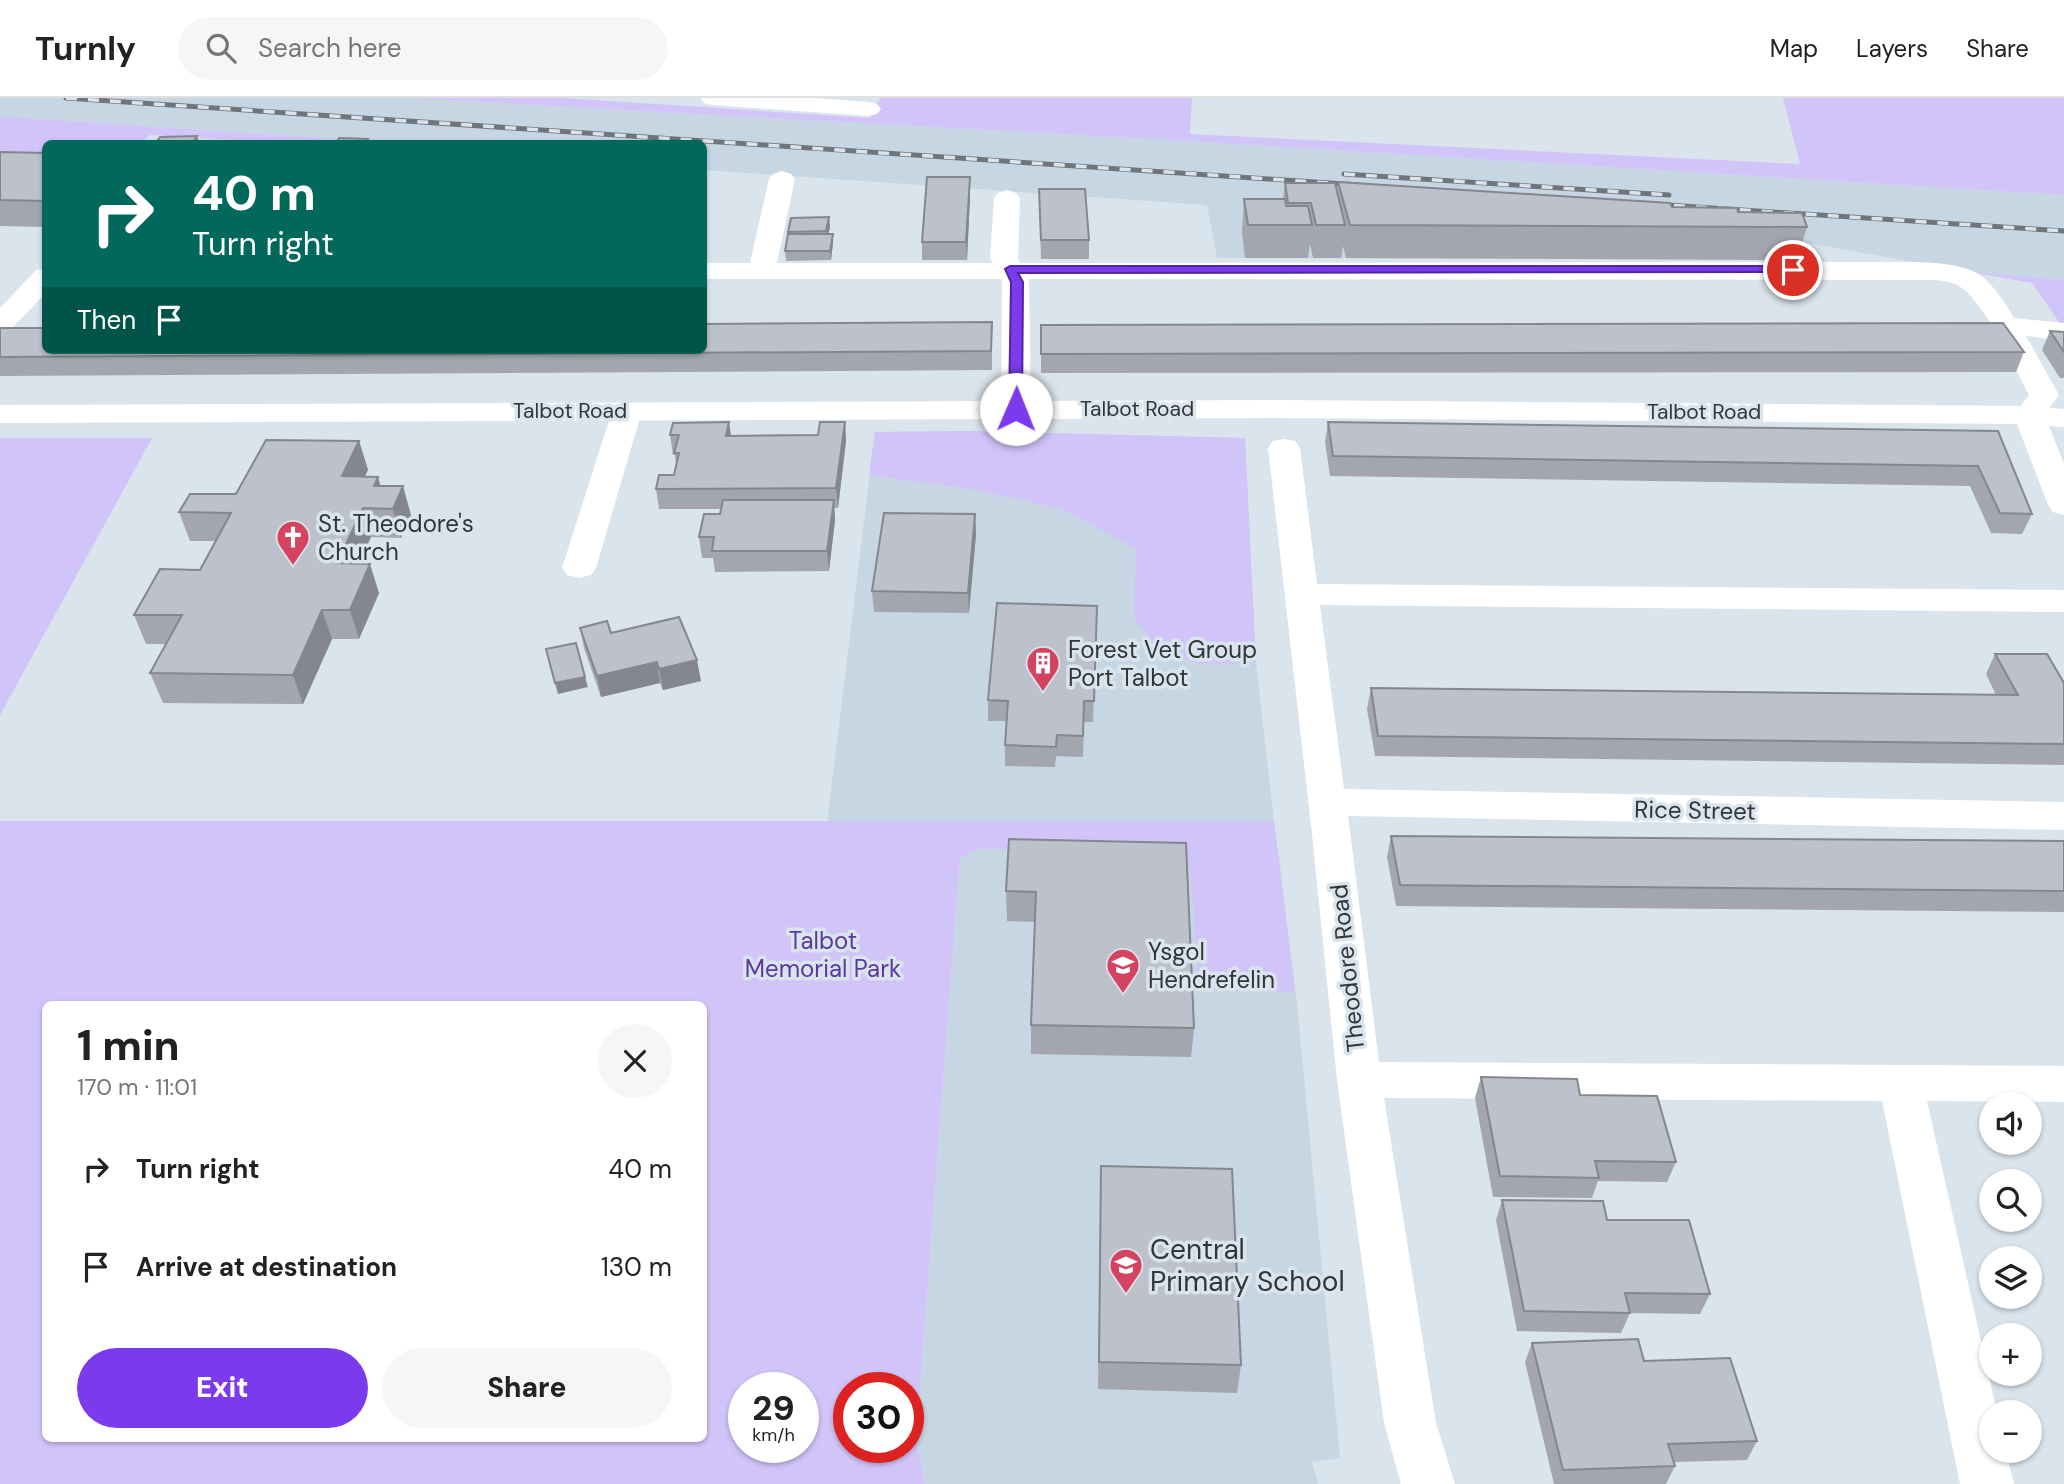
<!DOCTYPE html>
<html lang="en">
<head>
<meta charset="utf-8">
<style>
	:root { --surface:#fff; --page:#f6f6f6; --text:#222; --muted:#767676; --line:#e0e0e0; --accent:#7c3aed }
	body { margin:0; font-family:"DM Sans",sans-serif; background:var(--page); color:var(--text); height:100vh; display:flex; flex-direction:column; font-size:26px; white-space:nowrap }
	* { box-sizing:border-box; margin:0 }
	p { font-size:23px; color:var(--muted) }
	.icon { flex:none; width:38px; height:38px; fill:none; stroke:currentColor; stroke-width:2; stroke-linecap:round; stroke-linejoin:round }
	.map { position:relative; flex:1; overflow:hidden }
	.side { position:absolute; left:42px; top:903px; width:665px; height:441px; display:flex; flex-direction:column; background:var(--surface); border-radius:10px; box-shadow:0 2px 5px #0004 }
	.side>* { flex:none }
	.top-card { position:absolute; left:42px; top:42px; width:665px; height:214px; border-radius:10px; box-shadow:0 2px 5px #0004; background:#00695c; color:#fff; overflow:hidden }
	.tools { position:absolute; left:1979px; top:994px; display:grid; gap:14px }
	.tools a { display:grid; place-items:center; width:63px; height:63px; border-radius:50%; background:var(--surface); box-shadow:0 2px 5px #0004; font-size:35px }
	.speed { position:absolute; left:728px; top:1274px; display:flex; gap:14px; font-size:35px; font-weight:700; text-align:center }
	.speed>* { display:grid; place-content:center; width:91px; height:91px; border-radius:50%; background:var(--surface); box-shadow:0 2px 5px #0004; line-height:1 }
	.speed small { font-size:18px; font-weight:400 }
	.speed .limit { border:10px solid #d22; background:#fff; color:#111 }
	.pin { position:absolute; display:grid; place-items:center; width:60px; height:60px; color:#fff; margin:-30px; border:4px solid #fff; border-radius:50%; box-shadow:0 2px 7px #0007 }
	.me { position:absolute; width:77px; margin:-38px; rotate:1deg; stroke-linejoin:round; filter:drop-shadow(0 0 5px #0008) }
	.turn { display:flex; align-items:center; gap:24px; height:147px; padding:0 35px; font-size:32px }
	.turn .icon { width:91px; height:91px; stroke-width:2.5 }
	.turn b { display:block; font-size:49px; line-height:60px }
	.then { display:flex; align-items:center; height:66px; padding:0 35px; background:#0003; gap:14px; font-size:26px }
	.round { display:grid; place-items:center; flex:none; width:74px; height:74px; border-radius:37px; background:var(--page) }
	.overview { display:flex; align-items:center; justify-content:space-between; height:119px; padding:0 35px }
	h1 { font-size:42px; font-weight:800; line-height:52px }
	.cta { display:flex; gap:14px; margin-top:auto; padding:14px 35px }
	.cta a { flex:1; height:80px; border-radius:42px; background:var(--accent); color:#fff; font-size:28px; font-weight:800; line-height:80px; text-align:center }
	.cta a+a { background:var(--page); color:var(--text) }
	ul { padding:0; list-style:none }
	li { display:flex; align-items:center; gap:21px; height:98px; padding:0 35px }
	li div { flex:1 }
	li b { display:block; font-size:26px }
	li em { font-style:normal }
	header { display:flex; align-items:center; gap:42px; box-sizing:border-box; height:98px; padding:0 35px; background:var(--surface); border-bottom:2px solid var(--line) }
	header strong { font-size:33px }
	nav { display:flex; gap:38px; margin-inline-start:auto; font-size:24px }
	.search { width:490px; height:63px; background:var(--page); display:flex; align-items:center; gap:18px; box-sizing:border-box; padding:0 24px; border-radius:38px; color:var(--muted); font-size:26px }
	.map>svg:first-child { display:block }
	.built { fill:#c7d6e3 }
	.green { fill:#d1c4f9; fill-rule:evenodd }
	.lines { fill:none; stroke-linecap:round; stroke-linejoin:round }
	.minor { fill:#fff; fill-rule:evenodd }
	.major { fill:#fff; fill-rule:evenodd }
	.rail-casing { stroke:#6f757a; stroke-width:5 }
	.rail { stroke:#dae4ec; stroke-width:3.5; stroke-dasharray:11; stroke-linecap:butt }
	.wall { fill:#a3a6af }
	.shaded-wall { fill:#84878e }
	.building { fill:#bdc1cb; stroke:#84878e; stroke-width:2 }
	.route { fill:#7c3aed; stroke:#51269a; stroke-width:2 }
	.labels { text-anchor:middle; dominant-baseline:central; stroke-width:7; stroke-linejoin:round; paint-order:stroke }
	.far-street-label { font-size:21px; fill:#323539; stroke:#dae4ec }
	.poi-label { font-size:24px; fill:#323539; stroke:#dae4ec; text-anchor:start }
	.street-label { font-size:24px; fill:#323539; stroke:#dae4ec }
	.park-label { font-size:24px; fill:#5c389e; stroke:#dae4ec }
	.near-poi-label { font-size:28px; fill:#323539; stroke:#dae4ec; text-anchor:start }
</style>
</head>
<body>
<header>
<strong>Turnly</strong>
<div class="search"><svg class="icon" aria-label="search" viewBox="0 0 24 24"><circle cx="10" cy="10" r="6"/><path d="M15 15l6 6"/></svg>Search here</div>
<nav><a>Map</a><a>Layers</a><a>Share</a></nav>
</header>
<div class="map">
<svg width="2064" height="1386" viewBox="0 0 2064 1386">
	<rect width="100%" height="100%" fill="#dae4ec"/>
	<!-- built -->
	<path class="built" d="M0,0H410L1203,44L2064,97V182L1970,174L1790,142L1797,162L1217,160L1207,107L704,72V46L391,45L0,18Z
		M965,333L1245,340L1256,565L1274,723L827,725L875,334Z
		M1278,750L1297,906L1340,1360L1312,1364L1318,1386H925L916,1343L960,760L978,751Z"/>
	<!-- green -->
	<path class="green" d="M410,0H563L870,20L880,0H1192L1190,36L1800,66L1783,0H2064V97L1203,44Z
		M0,18L391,45H286L150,37L141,45L46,46L45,64L0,62Z
		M1970,174L2064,182V227H2061L2032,185Z
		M965,333L1245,340L1256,565L1198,566L1157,550L1134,520L1136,451L1062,411L972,391L869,377L875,334Z
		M0,340H152L0,617Z
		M0,723H1274L1295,894L1199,892L1190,769L1115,768L1113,751H978L960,760L916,1343L925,1386H0ZM46,906H704V1340H46ZM744,1290H803V1349H744ZM849,1290H908V1349H849Z"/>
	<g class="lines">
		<!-- minor -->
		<path class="minor" d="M700,0H814L869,4L877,6L881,11L877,16L869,18L712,7L704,5Z
			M782,73L791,76L795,81L777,165H993L990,160L994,100L998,95L1007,92L1016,95L1020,100L1018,160L1020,165L1876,164C1906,165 1960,160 1984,180C1996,191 2006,206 2014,220L2064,225V243L2026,238L2059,297L2040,323L2029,326L2018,323L2014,317L2029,297C2015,270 1983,200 1957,187C1950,183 1942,183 1935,182L1029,181L1031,311L1027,317L1016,320L1005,317L1001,311L1002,181H704V165H750L769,81L773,76Z
			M46,170V195L10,232L0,235V210L36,172Z
			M627,304L638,307L642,313L596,470L591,477L579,480L567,477L562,470L612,313L616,307Z
			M1284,341L1295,343L1300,350L1317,486L2064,492V514L1320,507L1344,691L2064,704V732L1348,718L1379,964L2064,968V1004L1927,1003L1997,1314H1992V1353H2006L2014,1386H1960L1882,1003L1384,1000L1436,1325L1455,1386H1401L1384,1325L1337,982L1312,736L1268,350L1273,343Z"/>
		<!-- major -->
		<path class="major" d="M1278,302L2029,308L2064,311V329L2049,328L2064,366V417L2053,414L2048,407L2017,326L1278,320L0,325V307Z"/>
		<defs>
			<path id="rail" d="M66,0L1359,87
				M1344,76L1669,97
				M1652,106L2064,133"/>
		</defs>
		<!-- rail casing -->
		<use href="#rail" class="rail-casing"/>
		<!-- rail -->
		<use href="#rail" class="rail"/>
	</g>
	<!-- wall -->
	<path class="wall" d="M0,54L46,55V129L0,128Z
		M970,79V98L967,162H922V144Z
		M1338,84L1738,114L1807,129L1797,162L1346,160L1343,148L1341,160H1313L1310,146L1308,160H1245L1242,134L1244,101H1283L1285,85L1337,92Z
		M1039,91L1089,142V161H1041Z
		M829,119L830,129L828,136H833V145L831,162L786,163L785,153L788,134Z
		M1041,227L2024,254L2016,274L1041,275Z
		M0,230L992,244V272L0,278Z
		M2050,233L2064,234V280H2060L2042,252Z
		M845,324L846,343L838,410H834L835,422L829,473L715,474L713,460H702L699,439L720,416L721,411H659L656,391L674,377L676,367L675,357H673L670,337L731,338L818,337Z
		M1328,324L1998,333L2032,416L2022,436L1991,435L1970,388L1330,378L1325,344Z
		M359,343L368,372L364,379L380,388L411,417L401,440L371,439L359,466L379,495L359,541H332L303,606L163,605L150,575L166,546H146L134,517L200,472L215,443H190L179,414L236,396Z
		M975,416L976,436L969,515L874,514L872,493Z
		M1097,508L1093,624H1084L1083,659L1056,658L1055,669L1005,668V647L1007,623H988V602Z
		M580,530L611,535L701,583L663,592L660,585L601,599L584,550Z
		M1995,556L2064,585V667L1375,658L1367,611L1371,590L1996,597L1986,576Z
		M1391,738L2064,743V814L1396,808L1387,759Z
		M1009,741L1194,930L1191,959L1031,956V927L1035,824L1007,823L1006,793Z
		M1481,979L1676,1064L1667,1084L1598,1083L1592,1100L1493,1099L1475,1000Z
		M1101,1068L1241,1267L1237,1295L1098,1291Z
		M1502,1102L1607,1122L1710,1196L1700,1216L1630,1215L1621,1235L1517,1233L1496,1122Z
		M1532,1245L1644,1263L1757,1343L1747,1362L1674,1364L1675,1368L1666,1386H1554L1525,1264Z"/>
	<!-- shaded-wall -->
	<path class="shaded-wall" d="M197,38L200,46H192Z
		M970,79V98L967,162L966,144Z
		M829,119L830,129L827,143L826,133Z
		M833,136V145L831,162L830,153Z
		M729,324L732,344L726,338Z
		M845,324L846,343L838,410L836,390Z
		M359,343L368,372L350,407L342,378Z
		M378,379L386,407L374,388Z
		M403,388L411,417L401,440L393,411Z
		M834,402L835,422L829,473L827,453Z
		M363,410L371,439L346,494L337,465Z
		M975,416L976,436L969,515L968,495Z
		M370,466L379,495L359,541L350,512Z
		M322,512L332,541L303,606L293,577Z
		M697,562L701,583L663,592L659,571Z
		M657,564L660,585L601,599L597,578Z
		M585,579L588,589L558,596L555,585Z"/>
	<!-- building -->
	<path class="building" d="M197,38L192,46H155L160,39Z
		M339,40L368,41L365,46H336Z
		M0,54L46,55V103L0,102Z
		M927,79H970L966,144H922Z
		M1338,84L1670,105L1672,109L1737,110L1738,114L1802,115L1807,129L1350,127Z
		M1285,85H1335L1345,127H1316L1311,105H1288Z
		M1039,91H1085L1089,142H1041Z
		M1244,101H1285L1286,108H1308L1312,127H1248Z
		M829,119L826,133L788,134L791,120Z
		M788,136H833L830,153H785Z
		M992,224L991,253L0,259V230H46V252H704V226Z
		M2003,225L2024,254L1041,256V227Z
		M2050,233L2064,234V254Z
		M729,324L726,338L818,337L820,324H845L836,390L656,391L659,377H674L679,355H674L679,337H670L673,325Z
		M1328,324L1998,333L2032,416L2000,415L1978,368L1333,358Z
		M266,342L359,343L342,378L378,379L374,388H403L393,411L363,410L337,465L370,466L350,512H322L293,577L150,575L182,517H134L160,471L200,472L231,415L179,414L190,396H236Z
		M723,402H834L827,453H712L714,439H699L704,416H720Z
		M884,415L975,416L968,495L872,493Z
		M997,505L1097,508L1094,603H1084L1083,638L1057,637L1056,649L1005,647L1008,603L988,602Z
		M679,519L697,562L659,571L657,564L597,578L580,530L607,523L611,535Z
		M576,545L585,579L555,585L546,551Z
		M1995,556H2047L2064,585V646L1378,638L1371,590L2018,597Z
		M1391,738L2064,743V793L1400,787Z
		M1009,741L1186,745L1194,930L1031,927L1036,794L1006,793Z
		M1481,979L1577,981L1580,997L1657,998L1676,1064L1595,1063L1599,1080L1500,1078Z
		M1101,1068L1232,1071L1241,1267L1099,1264Z
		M1502,1102L1603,1103L1607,1122H1689L1710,1196L1625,1195L1630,1215L1524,1213Z
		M1638,1241L1644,1263L1730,1260L1757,1343L1668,1346L1675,1368L1563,1372L1532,1245Z"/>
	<!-- route -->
	<path class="route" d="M1793,168L1798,172L1797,174L1018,175L1023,184L1022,311L1016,315L1009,311L1011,184L1005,171L1010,168Z"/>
	<!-- icons -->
	<defs>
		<symbol id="church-pin" viewBox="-11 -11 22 30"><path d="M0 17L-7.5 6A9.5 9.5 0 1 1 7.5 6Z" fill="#d44460" stroke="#dae4ec"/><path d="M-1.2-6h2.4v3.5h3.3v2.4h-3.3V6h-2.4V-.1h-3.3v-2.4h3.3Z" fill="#fff"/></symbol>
		<symbol id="building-pin" viewBox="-11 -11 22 30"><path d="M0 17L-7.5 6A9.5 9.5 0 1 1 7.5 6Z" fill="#d44460" stroke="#dae4ec"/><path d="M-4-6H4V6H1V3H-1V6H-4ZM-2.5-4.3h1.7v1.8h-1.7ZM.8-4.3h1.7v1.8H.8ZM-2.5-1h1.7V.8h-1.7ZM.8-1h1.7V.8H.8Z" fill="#fff"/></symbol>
		<symbol id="school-pin" viewBox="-11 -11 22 30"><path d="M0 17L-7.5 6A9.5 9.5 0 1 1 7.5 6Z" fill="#d44460" stroke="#dae4ec"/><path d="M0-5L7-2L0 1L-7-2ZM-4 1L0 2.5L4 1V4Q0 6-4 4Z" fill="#fff"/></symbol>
	</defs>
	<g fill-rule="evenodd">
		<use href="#church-pin" x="274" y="420" width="38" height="52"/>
		<use href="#building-pin" x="1024" y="546" width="38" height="52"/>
		<use href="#school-pin" x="1104" y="848" width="38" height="52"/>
		<use href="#school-pin" x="1107" y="1148" width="38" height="52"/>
	</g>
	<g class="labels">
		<!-- far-street labels -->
		<g class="far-street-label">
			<text x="1137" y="311">Talbot Road</text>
			<text x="570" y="313">Talbot Road</text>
			<text x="1704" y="314">Talbot Road</text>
		</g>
		<!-- poi labels -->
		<g class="poi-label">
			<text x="318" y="425">St. Theodore's<tspan x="318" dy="28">Church</tspan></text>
			<text x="1068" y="551">Forest Vet Group<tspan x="1068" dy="28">Port Talbot</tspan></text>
			<text x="1148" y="853">Ysgol<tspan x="1148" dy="28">Hendrefelin</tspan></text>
		</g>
		<!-- street labels -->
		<g class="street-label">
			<text transform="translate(1695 712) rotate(1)">Rice Street</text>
			<text transform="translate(1347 870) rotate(-96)">Theodore Road</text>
		</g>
		<!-- park labels -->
		<g class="park-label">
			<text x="823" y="842">Talbot<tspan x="823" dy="28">Memorial Park</tspan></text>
		</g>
		<!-- near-poi labels -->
		<g class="near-poi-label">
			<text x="1150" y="1151">Central<tspan x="1150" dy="32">Primary School</tspan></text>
		</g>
	</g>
</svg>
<div class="tools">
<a><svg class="icon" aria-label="sound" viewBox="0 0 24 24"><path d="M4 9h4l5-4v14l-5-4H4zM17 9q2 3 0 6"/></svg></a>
<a><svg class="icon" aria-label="search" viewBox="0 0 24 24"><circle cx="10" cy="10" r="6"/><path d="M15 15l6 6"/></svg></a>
<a><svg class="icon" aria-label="layers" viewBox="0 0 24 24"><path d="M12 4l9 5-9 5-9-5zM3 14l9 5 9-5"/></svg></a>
<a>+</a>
<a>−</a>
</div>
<div class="speed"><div>29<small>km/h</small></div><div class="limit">30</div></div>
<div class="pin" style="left:1793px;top:172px;background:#d93025"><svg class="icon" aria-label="arrive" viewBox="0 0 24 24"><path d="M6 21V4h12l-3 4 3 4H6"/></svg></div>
<svg class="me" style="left:1016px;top:311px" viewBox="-20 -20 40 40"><circle r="19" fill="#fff"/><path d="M0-13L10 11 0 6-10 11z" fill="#7c3aed"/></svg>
<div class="top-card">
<div class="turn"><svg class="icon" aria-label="right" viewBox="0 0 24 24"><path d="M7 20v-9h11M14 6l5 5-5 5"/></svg><div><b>40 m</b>Turn right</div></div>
<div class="then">Then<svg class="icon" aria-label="arrive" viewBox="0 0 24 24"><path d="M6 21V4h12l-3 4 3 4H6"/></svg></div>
</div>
<section class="side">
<div class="overview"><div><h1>1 min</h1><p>170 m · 11:01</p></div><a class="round"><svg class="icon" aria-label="close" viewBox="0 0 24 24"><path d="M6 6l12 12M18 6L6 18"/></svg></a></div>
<ul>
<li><svg class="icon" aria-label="right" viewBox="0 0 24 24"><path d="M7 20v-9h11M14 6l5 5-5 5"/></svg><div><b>Turn right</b></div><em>40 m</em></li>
<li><svg class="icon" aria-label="arrive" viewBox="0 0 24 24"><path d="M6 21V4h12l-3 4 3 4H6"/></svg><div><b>Arrive at destination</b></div><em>130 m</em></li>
</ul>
<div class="cta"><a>Exit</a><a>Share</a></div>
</section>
</div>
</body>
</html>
